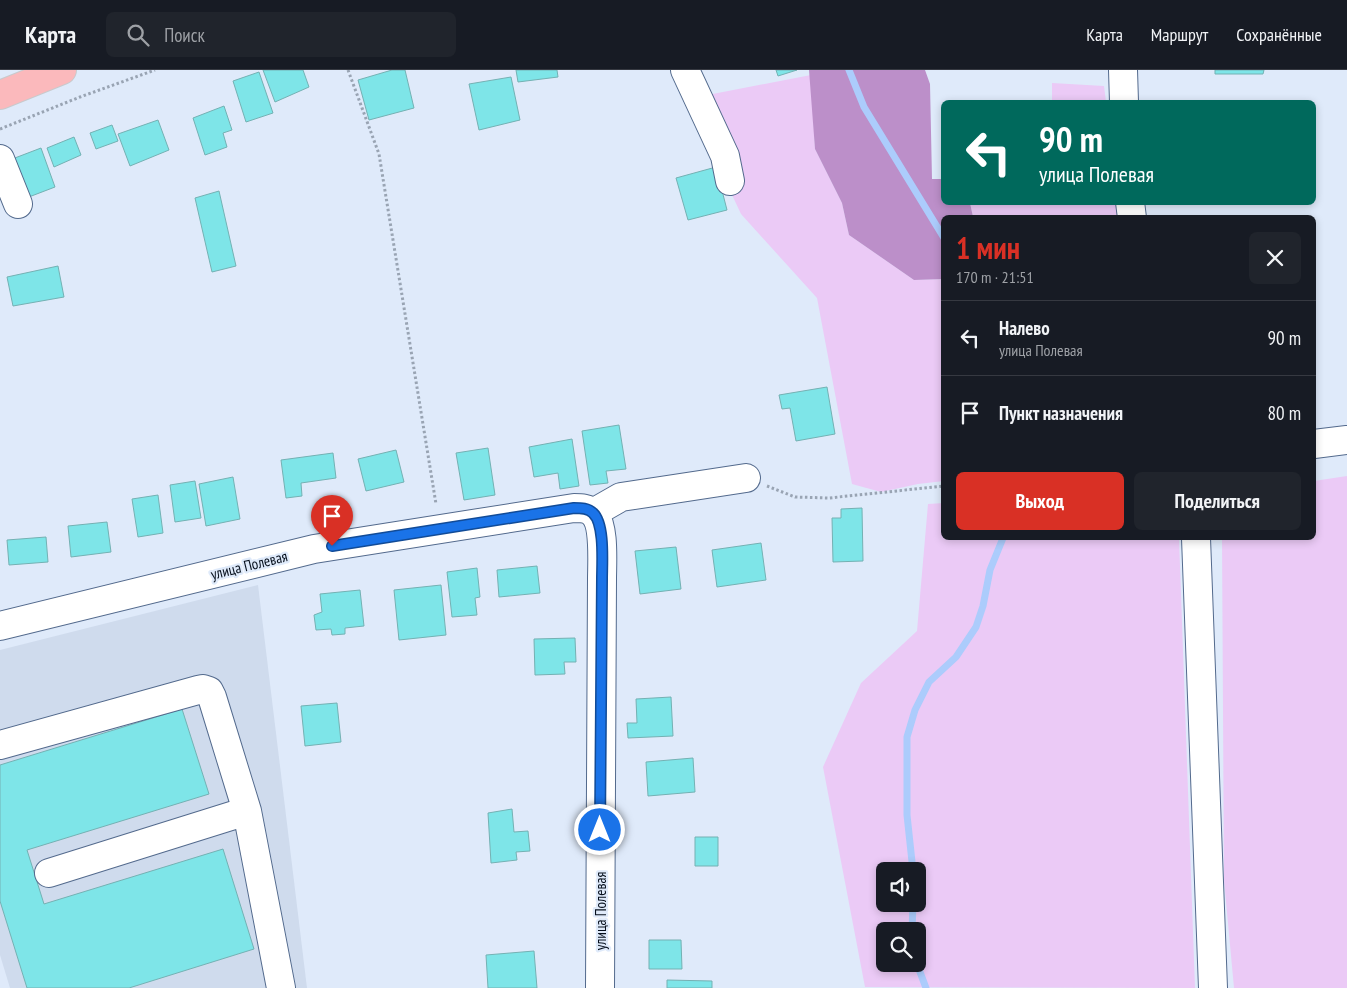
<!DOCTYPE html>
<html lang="ru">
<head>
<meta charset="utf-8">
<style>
	:root { --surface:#171b24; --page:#20242c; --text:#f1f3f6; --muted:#9ea1a6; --line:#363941; --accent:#d93025 }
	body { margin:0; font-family:"PT Sans Narrow",sans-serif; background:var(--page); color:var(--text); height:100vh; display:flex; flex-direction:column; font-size:19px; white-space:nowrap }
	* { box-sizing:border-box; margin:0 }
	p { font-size:16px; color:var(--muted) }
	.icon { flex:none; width:28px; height:28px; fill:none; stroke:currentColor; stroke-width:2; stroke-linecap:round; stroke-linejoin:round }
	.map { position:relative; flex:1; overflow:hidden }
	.side { position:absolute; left:941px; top:145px; width:375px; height:325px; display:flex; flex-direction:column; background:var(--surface); border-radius:8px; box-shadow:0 2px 8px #0003 }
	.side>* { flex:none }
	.hud { position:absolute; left:941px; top:30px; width:375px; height:105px; border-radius:8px; box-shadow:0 2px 8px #0003; background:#00695c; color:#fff; overflow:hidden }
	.fabs { position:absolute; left:876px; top:792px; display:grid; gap:10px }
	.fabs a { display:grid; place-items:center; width:50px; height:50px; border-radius:8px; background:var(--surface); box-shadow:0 2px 8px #0003; font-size:25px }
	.pin { position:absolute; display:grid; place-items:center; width:42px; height:42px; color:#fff; margin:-51px -21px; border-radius:50% 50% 50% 0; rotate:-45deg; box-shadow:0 0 5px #0007 }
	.pin .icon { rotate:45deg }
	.me { position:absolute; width:55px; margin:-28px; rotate:0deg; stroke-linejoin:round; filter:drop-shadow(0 0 4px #0008) }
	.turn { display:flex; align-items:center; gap:18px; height:105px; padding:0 15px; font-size:22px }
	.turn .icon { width:65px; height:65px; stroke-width:2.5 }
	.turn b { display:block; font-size:35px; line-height:42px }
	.round { display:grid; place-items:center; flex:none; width:52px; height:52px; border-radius:8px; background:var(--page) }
	.headline { display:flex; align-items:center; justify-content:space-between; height:85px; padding:0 15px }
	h1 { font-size:30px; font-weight:600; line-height:38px; color:var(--accent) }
	.button { display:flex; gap:10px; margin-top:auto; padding:10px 15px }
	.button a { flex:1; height:58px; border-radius:8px; background:var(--accent); color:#fff; font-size:20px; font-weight:600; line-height:58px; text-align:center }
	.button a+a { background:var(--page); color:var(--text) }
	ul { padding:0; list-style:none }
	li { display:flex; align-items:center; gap:15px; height:75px; padding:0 15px; border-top:1px solid var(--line) }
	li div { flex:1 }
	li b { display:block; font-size:19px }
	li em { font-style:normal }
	header { display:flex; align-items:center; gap:30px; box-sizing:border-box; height:70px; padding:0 25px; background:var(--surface); border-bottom:1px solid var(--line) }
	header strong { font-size:24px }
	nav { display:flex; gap:28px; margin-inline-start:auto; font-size:18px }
	.search { width:350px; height:45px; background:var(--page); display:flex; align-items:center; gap:12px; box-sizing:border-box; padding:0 18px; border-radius:8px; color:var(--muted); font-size:19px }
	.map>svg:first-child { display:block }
	.built { fill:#cfdbed }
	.green { fill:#ebcaf6; fill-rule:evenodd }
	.forest { fill:#bc8fc9 }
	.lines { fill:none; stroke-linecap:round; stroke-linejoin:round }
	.stream { stroke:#acccfc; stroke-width:7 }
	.building { fill:#7ee5e8; stroke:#74b1b3 }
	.minor-casing { stroke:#536a8d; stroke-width:30 }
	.major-casing { stroke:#c8cacd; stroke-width:30 }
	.path { stroke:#99a4b3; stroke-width:3; stroke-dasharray:2.5 2.5; stroke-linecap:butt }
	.minor { stroke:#fff; stroke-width:28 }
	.major { stroke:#fbb9bc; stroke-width:28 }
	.route-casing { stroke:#114b97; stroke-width:12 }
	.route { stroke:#1a73e8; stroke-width:9 }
	.labels { text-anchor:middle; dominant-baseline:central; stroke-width:4.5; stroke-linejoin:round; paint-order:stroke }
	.street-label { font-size:15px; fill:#060f1c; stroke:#dfeafa }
</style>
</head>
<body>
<header>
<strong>Карта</strong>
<div class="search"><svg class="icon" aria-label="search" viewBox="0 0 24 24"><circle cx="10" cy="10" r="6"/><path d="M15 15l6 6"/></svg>Поиск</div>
<nav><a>Карта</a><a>Маршрут</a><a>Сохранённые</a></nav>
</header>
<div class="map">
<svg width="1347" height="918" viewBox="0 0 1347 918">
	<rect width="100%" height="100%" fill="#dfeafa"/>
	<!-- built -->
	<path class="built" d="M258,515L307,918H10L0,885V580Z"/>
	<!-- green -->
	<path class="green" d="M811,5L815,79L842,133L849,165L914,210L944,209V411L918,414L881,422L852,414L817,228L741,144L687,29Z
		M1052,13L1104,16L1106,32H1052Z
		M970,133H1118L1120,147H973Z
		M1347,406V918H1234L1224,810L1222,468H1314V411Z
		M944,433V468H1179L1195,918L865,917L823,697L861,613L917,561L928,434ZM918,801V834H885V801ZM918,861V894H885V861Z"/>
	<!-- forest -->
	<path class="forest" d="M809,0H925L930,14L932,109H944V132L970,133L973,147L944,148V209L914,210L849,165L842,133L815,79Z"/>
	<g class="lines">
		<!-- stream -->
		<path class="stream" d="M849,0L864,37L944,168
			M913,801L907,745V667L915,640L929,612L956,587L976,557L983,536L990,500L1003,468
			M912,861L913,834
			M917,894L926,918"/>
	</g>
	<!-- building -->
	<path class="building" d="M263,0H303L309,17L275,32Z
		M392,0H405L414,38L369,50L358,10Z
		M516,0H557L558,7L518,12Z
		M776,0H797L778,6Z
		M1215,0H1264L1263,4H1215Z
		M259,2L273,43L246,52L233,11Z
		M511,7L520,50L479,60L469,14Z
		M224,36L232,60L223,63L227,77L205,85L193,48Z
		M158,50L169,80L130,96L118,64Z
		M112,55L118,71L96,79L90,63Z
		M74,67L81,85L54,97L47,78Z
		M41,78L55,117L21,130L7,91Z
		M716,97L727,140L688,150L676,108Z
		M219,121L236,196L212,202L195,128Z
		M58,196L64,227L13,236L7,207Z
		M827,317L835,364L796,371L790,338L782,339L779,325Z
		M619,355L626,399L606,401L608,413L590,415L582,361Z
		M572,369L579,416L560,419L558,403L534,407L529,377Z
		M488,378L495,425L464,430L456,383Z
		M396,380L404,412L366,421L358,389Z
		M333,383L336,408L301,413L302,426L286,428L281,390Z
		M233,407L240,449L206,456L199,414Z
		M195,411L201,448L175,452L170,415Z
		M158,425L163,463L138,467L132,429Z
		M862,438L863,491L833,492L832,448H841V439Z
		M107,452L111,482L71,487L68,456Z
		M46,467L48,492L9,495L7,470Z
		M761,473L766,510L717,517L712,480Z
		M676,477L681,519L640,524L635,481Z
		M537,496L540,523L499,527L497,500Z
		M477,498L480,527L475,528L477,545L452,547L447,502Z
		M441,515L446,565L399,570L394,520Z
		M360,520L364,556L345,558V564L332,565L331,559L316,560L314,545L322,542L320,524Z
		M575,568L576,592H564L565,604L535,605L534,569Z
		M671,627L673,666L628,668L627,653H637L636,629Z
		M337,633L341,672L305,676L301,636Z
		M182,639L209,724L27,780L44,834L223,779L254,879L129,918H27L0,831V695Z
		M693,688L695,722L648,726L646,692Z
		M512,739L514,762L528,761L530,781L516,782L517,790L491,793L488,743Z
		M695,767H718V796H695Z
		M649,870H681L682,899H649Z
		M534,881L537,918H488L486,885Z
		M667,910L712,911V918H667Z"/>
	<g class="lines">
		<defs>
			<path id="minor" d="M685,0L725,86L730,111
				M1123,0L1124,32
				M0,89L18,134
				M1130,132L1132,148
				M1314,374L1347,370
				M593,443L621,427L746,408
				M1196,468L1213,918
				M0,556L314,479L574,438C581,438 588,438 593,443C605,454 602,493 602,509L600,918
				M0,675L198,620L203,619L209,621L212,627L247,741L281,918
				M49,803L247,741"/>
			<path id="major" d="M0,25L62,0"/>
		</defs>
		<!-- minor casing -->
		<use href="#minor" class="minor-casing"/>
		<!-- major casing -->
		<use href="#major" class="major-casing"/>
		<!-- path -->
		<path class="path" d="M348,0L379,84L436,434
			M0,59L80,27L155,0
			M767,416L795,427L829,428L944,416"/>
		<!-- minor -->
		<use href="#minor" class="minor"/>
		<!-- major -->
		<use href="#major" class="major"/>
	</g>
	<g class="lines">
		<defs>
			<path id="route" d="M332,476L574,438C581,438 588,438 593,443C605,454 602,493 602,509L600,760"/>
		</defs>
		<!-- route casing -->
		<use href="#route" class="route-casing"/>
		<!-- route -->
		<use href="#route" class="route"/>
	</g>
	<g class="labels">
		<!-- street labels -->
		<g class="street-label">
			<text transform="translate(249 495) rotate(-14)">улица Полевая</text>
			<text transform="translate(600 841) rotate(-90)">улица Полевая</text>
		</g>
	</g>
</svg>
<div class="fabs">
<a><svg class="icon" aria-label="sound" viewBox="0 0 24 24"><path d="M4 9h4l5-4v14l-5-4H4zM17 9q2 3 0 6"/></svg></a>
<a><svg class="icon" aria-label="search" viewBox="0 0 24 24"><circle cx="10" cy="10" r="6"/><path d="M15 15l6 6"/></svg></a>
</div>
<div class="pin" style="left:332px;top:476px;background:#d93025"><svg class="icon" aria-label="arrive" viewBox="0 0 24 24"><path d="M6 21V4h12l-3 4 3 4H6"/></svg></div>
<svg class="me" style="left:600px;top:760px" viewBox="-20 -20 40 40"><circle r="17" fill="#1a73e8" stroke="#fff" stroke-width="3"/><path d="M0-11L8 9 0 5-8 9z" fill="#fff"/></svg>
<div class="hud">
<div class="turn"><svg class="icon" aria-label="left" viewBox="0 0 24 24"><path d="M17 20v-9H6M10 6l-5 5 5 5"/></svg><div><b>90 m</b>улица Полевая</div></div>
</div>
<section class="side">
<div class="headline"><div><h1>1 мин</h1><p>170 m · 21:51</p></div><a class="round"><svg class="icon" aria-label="close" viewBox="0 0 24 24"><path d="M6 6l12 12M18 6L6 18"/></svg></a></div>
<ul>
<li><svg class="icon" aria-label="left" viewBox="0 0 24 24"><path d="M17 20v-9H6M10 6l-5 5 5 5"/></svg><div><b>Налево</b><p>улица Полевая</p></div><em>90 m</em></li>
<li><svg class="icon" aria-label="arrive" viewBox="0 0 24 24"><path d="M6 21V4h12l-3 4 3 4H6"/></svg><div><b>Пункт назначения</b></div><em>80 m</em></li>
</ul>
<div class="button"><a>Выход</a><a>Поделиться</a></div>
</section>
</div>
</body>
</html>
